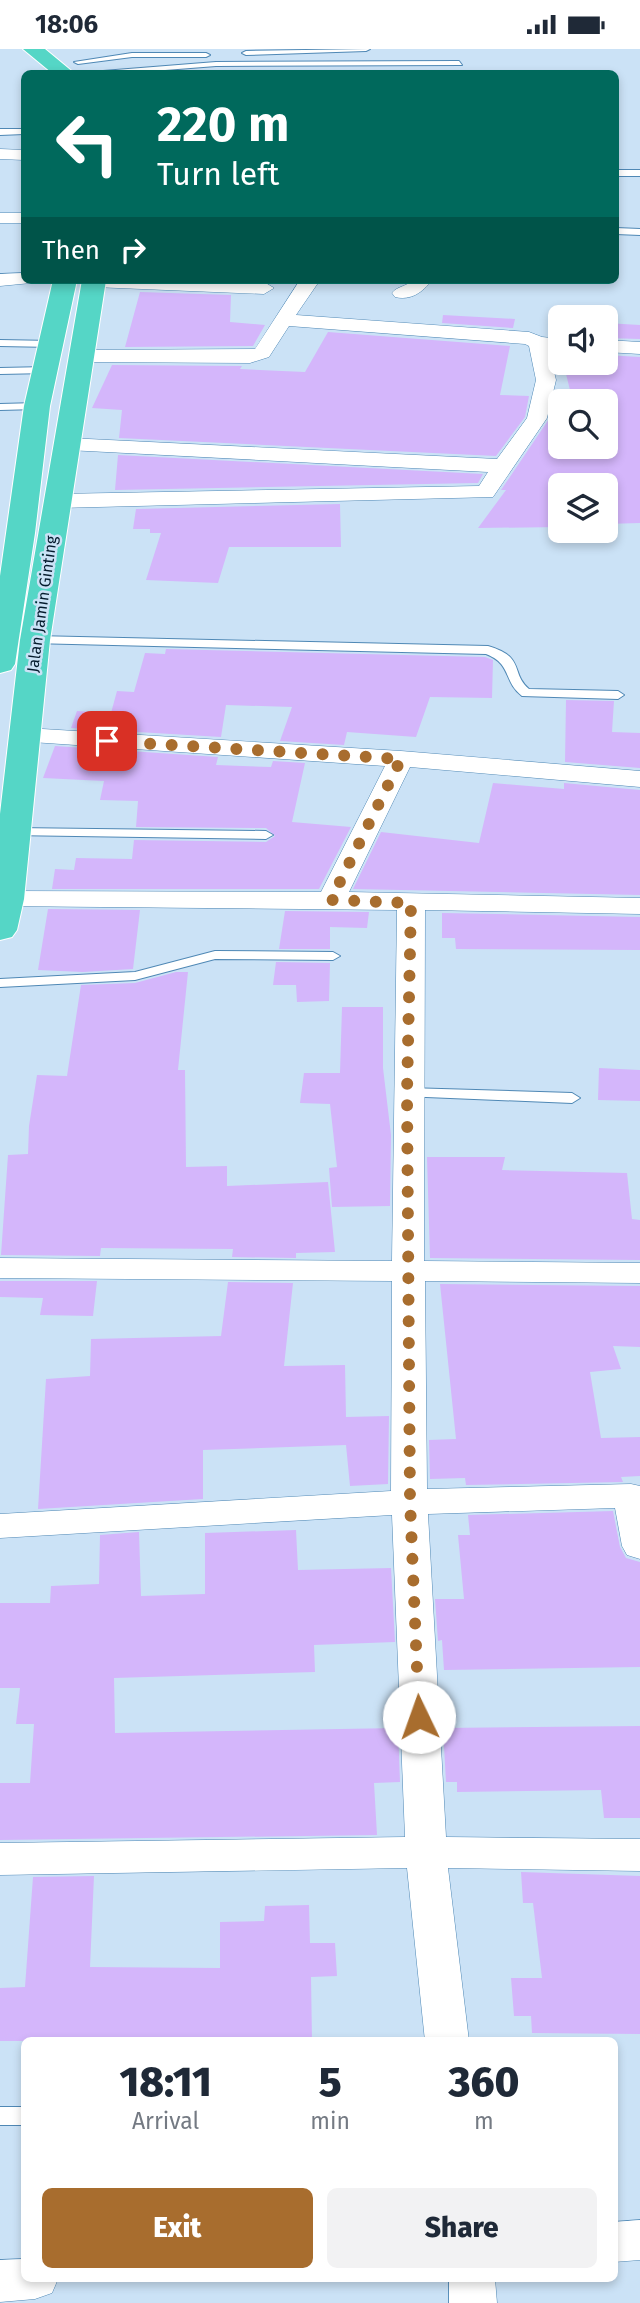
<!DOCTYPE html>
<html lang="en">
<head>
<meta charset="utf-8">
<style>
	:root { --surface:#fff; --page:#f2f2f3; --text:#1f2937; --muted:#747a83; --accent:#a86d2e }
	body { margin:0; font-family:"Fira Sans",sans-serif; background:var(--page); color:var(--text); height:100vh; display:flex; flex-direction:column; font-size:26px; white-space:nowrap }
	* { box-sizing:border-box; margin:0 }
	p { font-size:23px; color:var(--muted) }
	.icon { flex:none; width:38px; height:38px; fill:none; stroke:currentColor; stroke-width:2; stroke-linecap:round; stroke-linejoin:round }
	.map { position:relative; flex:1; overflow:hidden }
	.drawer { position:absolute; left:21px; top:1988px; width:597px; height:245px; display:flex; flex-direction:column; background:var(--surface); border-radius:10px; box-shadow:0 4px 10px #0003 }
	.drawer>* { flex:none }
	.top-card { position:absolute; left:21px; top:21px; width:598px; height:214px; border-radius:10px; box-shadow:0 4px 10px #0003; background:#00695c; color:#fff; overflow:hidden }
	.buttons { position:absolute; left:548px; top:256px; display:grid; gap:14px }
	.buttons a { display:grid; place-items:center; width:70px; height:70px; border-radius:10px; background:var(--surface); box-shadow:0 4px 10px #0003; font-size:35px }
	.pin { position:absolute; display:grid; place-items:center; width:60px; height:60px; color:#fff; margin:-30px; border-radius:14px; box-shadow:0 4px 10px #0006 }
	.me { position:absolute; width:77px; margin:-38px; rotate:357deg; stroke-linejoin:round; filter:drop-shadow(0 0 5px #0008) }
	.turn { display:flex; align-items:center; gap:24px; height:147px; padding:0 21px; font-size:32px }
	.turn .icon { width:91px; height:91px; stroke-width:2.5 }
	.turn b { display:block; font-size:49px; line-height:60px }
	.then { display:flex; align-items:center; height:66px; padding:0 21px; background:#0003; gap:14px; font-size:26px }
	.eta { display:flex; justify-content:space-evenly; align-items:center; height:119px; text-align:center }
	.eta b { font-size:42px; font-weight:800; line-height:49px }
	.action { display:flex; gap:14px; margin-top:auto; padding:14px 21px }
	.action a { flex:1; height:80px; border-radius:10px; background:var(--accent); color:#fff; font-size:28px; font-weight:800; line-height:80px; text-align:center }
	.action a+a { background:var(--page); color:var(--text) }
	.status { display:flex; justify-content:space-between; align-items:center; height:49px; padding:0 35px; background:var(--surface); direction:ltr }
	.status svg { height:19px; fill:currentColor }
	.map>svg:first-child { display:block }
	.building { fill:#d4b6fb; fill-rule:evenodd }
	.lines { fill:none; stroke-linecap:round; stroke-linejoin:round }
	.lane-casing { stroke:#4f88b5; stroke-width:2 }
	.street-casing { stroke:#4f88b5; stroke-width:1 }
	.highway-casing { stroke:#fff; stroke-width:2 }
	.lane { fill:#fff; fill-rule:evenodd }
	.street { fill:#fff; fill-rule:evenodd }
	.highway { fill:#55d6c6; fill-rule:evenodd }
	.route { stroke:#a86d2e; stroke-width:12; stroke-dasharray:0 21.6 }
	.labels { text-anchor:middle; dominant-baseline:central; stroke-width:5; stroke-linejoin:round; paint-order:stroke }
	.far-street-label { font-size:16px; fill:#041b2d; stroke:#cbe2f6 }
</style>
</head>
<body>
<div class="status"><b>18:06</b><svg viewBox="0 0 49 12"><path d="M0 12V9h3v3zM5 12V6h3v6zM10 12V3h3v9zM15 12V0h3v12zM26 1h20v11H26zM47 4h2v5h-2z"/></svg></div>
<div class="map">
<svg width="640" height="2254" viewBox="0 0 640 2254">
	<rect width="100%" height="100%" fill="#cbe2f6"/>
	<!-- building -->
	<path class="building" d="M140,243L231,246L230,273L265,276L253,297L125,298Z
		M443,266L515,270L513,279L442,274Z
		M606,274L640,276V290L606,289Z
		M328,283L510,297L500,346L529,347L525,368L496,407L119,389L122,361L92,359L112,316L242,317L240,320L305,323Z
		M606,306L640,308V474L606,475V436H560V478L478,479L506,441H501L549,370L555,348L572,349L563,313H606ZM560,352H606V397H560Z
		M118,406L483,425L478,434L115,441Z
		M340,455L341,498H229L218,534L146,531L161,484H150V480H133L136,460Z
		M166,600L485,608L493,611L492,649L430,648L416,688L347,683L344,696L280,692L292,658L226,656L221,688L71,679L77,662L111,664L117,642L134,643L145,604L165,605Z
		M566,651L614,652L612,683L640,684V719L565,713Z
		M55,697L218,708L216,716L271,718L273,712L305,714L292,773L351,778L319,840H52L55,820L74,821L76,809L132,810L134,791L266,793L275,787L266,779L136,778L138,752L100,751L104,732L43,729Z
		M493,734L564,740V734L640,741V846L353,840L381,783L479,794Z
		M48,860L140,861L133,920L83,923L38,921Z
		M285,862L369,863L367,879L330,878V900H279Z
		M442,864L640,868V901L456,900L455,889H442Z
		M276,913L330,914L329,952L297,953L296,936H273Z
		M176,923H188L178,1021H185L186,1118L227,1117V1137L328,1133L335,1203L296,1204V1209L232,1208L233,1200L101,1199L100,1207L1,1206L8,1106L28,1105L29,1077L37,1026L67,1027L81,936L135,934Z
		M342,958H383V1019L391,1086L390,1157L332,1158L329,1119L337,1118L330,1055L300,1054L304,1024H340Z
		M599,1019L640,1021V1052L598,1051Z
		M427,1108H505L502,1121L627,1124L632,1170L640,1171V1211L430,1209Z
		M0,1232H97L93,1267L40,1266L43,1249L0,1248Z
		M228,1233L293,1234L284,1317L345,1316L346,1368L389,1367L388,1435L350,1437L346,1396L203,1401V1450L38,1460L46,1330L90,1327L91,1290L221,1287Z
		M440,1235L640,1237V1298L613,1297L621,1320L590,1323L601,1389L640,1388V1427L621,1428L623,1433L466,1436L465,1429L430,1430L429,1391L456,1390Z
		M613,1462L620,1498L626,1509L640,1513V1618L444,1621L442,1591L438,1592L435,1550H464L458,1486H470L468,1466Z
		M296,1481L298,1521L391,1519L395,1593L314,1596L315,1623L114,1629L115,1684L398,1679L400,1733L374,1734L377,1786L0,1791V1734H30L34,1675H16L20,1639H0V1554H50L51,1537L99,1535L100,1486L139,1483L141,1547L205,1545V1484Z
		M640,1677V1769H604L601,1741L457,1743V1733H446L443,1679Z
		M521,1823L640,1827V1985L532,1984L531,1967H514L511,1929H542L533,1854H523Z
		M94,1827L90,1918L220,1919V1873L264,1872L265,1857L309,1856L310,1894H335L337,1927L311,1928L312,1992H0V1939L25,1938L33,1828Z"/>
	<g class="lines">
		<defs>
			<path id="lane" d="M370,0L366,2L246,6L242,4L246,2Z
				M132,4H206L210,6L206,8H132L78,15L74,13Z
				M459,12L462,16L216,17L127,24H99L103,22L216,13Z
				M0,80H24V85L0,86Z
				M616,121H640V127H616Z
				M616,179L640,180V186L616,185Z
				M0,291L52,292L57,295L52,298L0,297Z
				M0,319L47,318L52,321L47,324L0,325Z
				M0,355L37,354L42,357L37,360L0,361Z
				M35,587L488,597C526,608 510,624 529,640L618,642L624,646L618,650L522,647C503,632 512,615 486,605L31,594V588Z
				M15,779L266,782L273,786L266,790L10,786V780Z
				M215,902L333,903L340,907L333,911L215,910L135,931L0,938V930L135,923Z
				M407,1039L572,1044L580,1049L572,1054L402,1047L399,1044Z
				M0,2058H24V2076H0Z"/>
			<path id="street" d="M0,100L24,101V111L0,110Z
				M0,164H24V174H0Z
				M24,224V231H33L31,234L0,237V225Z
				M209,231L264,233L274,239L264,245L94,238L84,232Z
				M300,231H320L296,266L529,283L542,288L560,290V300L549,301L556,331L547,369L493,448L58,459L50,457L47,452L50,447L58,445L479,437L488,423L68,401L60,400L57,395L60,390L68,389L497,410L527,369L536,331L529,297L525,295L289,277L269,308L250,314L83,313L76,311L73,307L76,303L83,301L255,300Z
				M412,231H432C423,243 411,252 395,248L392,244C397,237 407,238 412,231Z
				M606,291L640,293V305L606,303Z
				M26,679L401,702L640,722V738L410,718L349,843L640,849V865L425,861L424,1212L640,1214V1234L425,1232L427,1440L631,1435L640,1437V1510L627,1506L622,1497L615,1459L428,1465L446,1788L640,1790V1822L448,1819L469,1992H425L407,1819L0,1826V1794L405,1788L392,1466L0,1489V1465L391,1442L392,1232L0,1229V1209L392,1212L397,861L0,857V843L7,842L321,843L385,717L17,692L13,687L17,682Z
				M640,2171V2211L614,2213V2173Z
				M24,2210V2230H58L52,2244L35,2250L0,2253V2211Z
				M449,2230H495L497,2254H449Z"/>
			<path id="highway" d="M23,0H45L74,24H52Z
				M53,231H77L50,357L35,484L15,615L11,621L0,624V527L24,357Z
				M82,231H106L50,591L24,850L17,881L12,888L0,891V765L20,591Z"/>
		</defs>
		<!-- lane casing -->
		<use href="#lane" class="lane-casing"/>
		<!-- street casing -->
		<use href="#street" class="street-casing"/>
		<!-- highway casing -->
		<use href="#highway" class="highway-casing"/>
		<!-- lane -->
		<use href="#lane" class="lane"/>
		<!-- street -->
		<use href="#street" class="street"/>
		<!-- highway -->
		<use href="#highway" class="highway"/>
	</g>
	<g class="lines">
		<!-- route -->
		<path class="route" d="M107,692L401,710L331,851L411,854L407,1044L410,1452L419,1668"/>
	</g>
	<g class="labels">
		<!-- far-street labels -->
		<g class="far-street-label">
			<text transform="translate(42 555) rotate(-82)">Jalan Jamin Ginting</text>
		</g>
	</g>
</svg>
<div class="buttons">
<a><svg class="icon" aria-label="sound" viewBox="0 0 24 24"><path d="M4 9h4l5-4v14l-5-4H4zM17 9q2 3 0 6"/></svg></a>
<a><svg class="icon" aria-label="search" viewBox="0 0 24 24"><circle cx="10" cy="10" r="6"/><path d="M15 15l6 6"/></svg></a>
<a><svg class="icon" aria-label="layers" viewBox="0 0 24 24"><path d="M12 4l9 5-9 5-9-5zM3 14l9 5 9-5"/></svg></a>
</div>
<div class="pin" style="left:107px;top:692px;background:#d93025"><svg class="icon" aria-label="arrive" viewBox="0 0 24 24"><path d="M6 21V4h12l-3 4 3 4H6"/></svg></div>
<svg class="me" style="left:419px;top:1668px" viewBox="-20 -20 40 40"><circle r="19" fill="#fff"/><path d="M0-13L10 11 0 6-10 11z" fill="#a86d2e"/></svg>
<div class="top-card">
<div class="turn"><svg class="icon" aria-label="left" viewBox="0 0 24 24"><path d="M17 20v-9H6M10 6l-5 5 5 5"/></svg><div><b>220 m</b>Turn left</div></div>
<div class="then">Then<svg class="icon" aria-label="right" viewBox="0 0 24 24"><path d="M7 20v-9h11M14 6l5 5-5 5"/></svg></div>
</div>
<section class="drawer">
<div class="eta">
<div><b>18:11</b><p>Arrival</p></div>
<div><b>5</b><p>min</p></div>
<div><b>360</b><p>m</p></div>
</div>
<div class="action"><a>Exit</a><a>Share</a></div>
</section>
</div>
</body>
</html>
